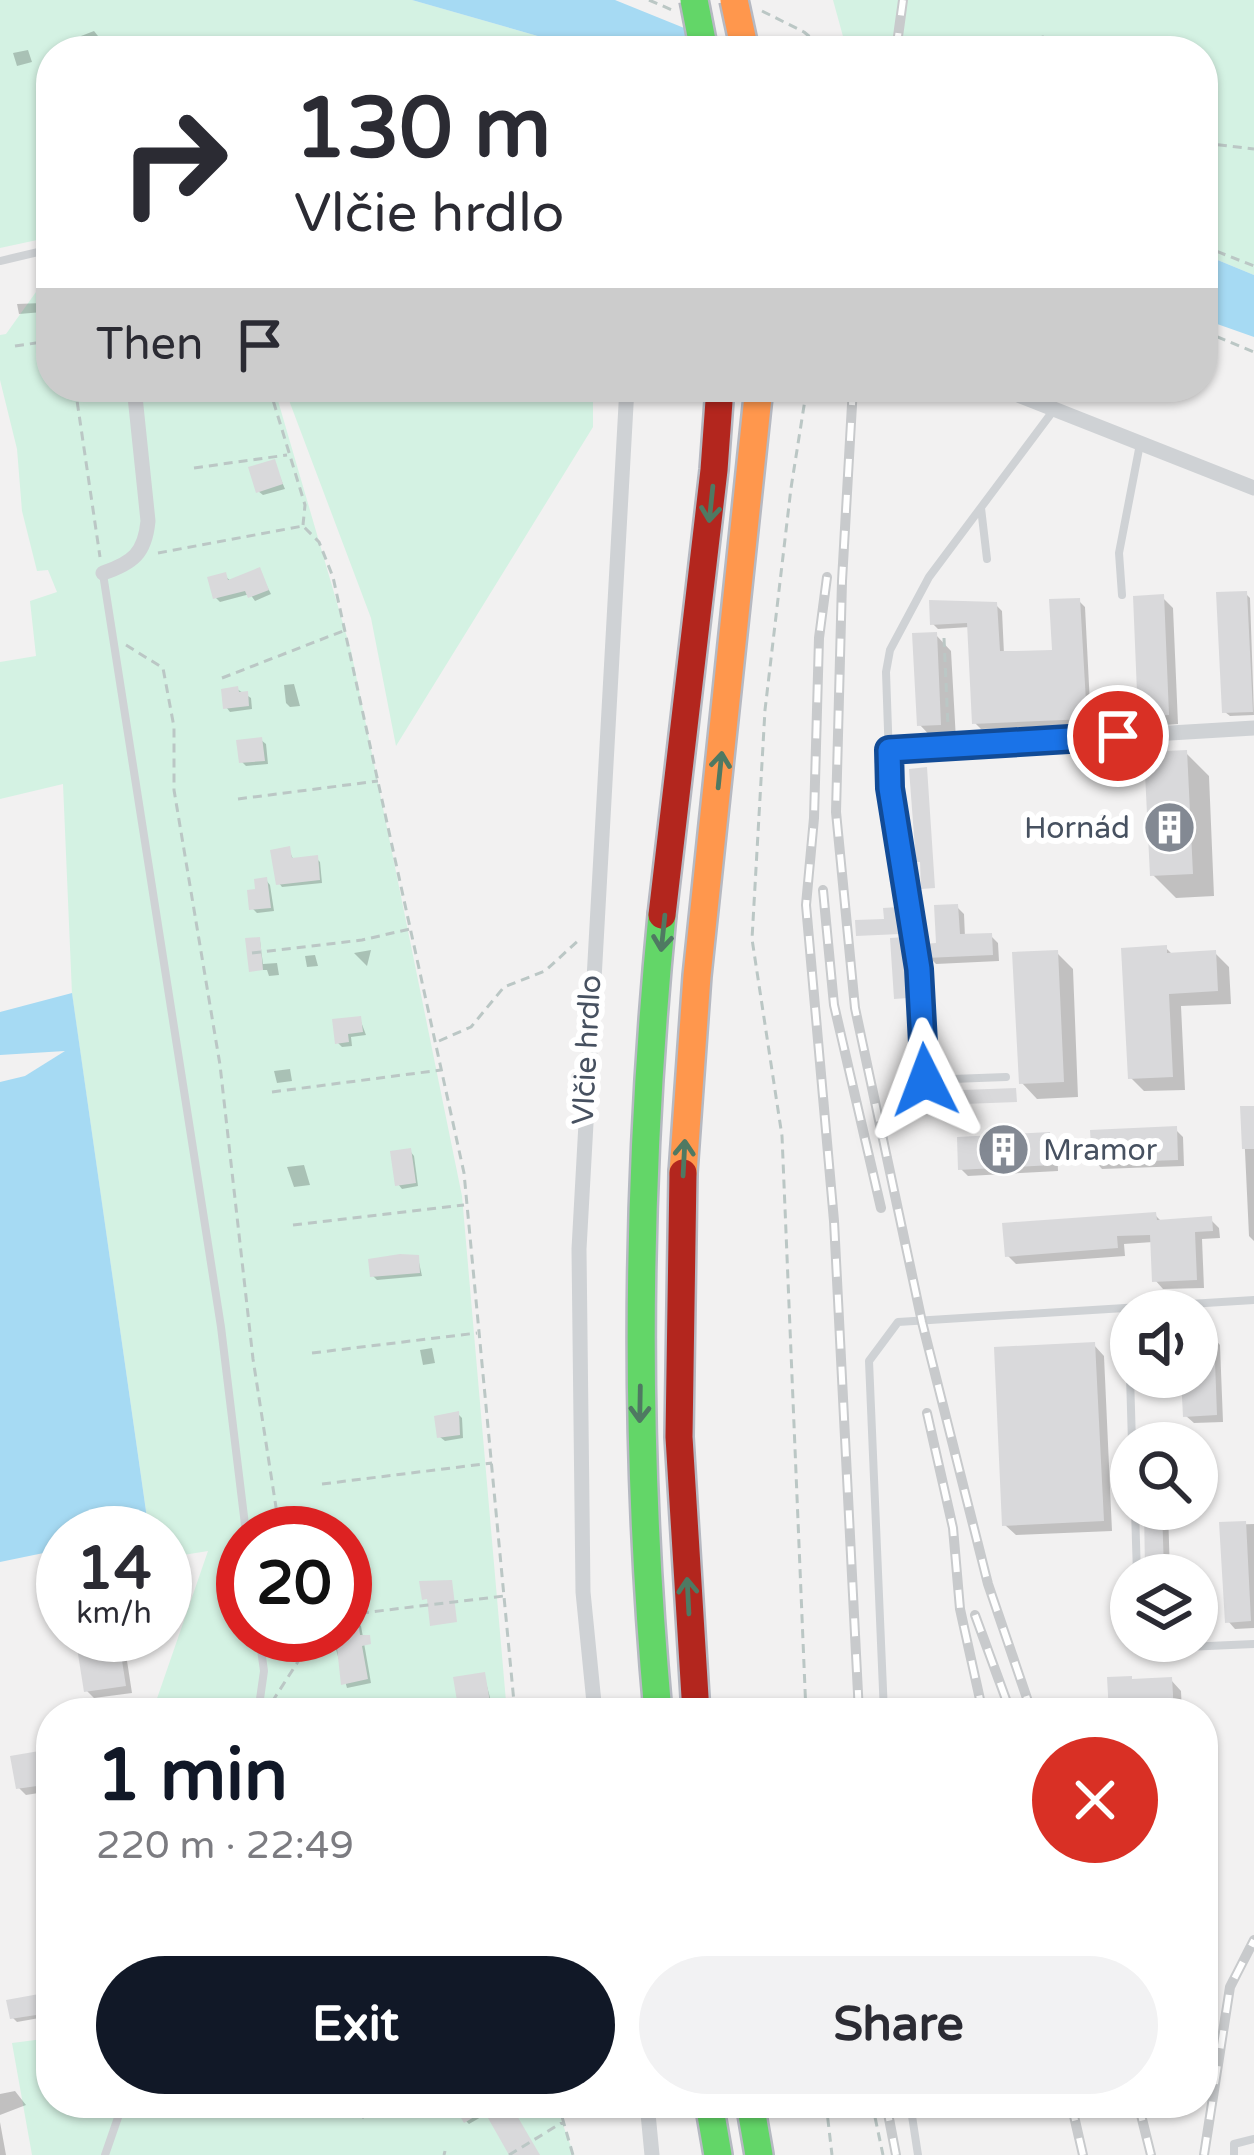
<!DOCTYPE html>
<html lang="en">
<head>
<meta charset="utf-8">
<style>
	:root { --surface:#fff; --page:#f2f2f3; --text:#2b2b33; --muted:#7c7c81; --accent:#111827 }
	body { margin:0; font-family:"Varela Round",sans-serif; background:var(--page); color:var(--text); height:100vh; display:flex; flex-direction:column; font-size:45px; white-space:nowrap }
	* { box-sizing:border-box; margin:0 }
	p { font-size:39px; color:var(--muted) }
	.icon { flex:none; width:66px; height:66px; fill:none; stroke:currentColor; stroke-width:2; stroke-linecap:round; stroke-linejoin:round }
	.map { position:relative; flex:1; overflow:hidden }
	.side { position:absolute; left:36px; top:1698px; width:1182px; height:420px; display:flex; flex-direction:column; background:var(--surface); border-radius:48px; box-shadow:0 3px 9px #0004 }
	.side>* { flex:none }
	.hud { position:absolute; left:36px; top:36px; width:1182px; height:366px; border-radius:48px; box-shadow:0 3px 9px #0004; background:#fff; color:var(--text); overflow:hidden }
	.buttons { position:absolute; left:1110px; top:1290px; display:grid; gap:24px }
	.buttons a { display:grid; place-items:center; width:108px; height:108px; border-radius:50%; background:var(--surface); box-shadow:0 3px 9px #0004; font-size:60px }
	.speed { position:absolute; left:36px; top:1506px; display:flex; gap:24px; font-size:60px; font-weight:700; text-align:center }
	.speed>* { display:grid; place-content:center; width:156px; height:156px; border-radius:50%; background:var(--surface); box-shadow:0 3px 9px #0004; line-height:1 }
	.speed small { font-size:30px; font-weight:400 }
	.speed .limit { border:18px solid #d22; background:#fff; color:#111 }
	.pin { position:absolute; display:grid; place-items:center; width:102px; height:102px; color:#fff; margin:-51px; border:6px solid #fff; border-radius:50%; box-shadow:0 3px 12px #0007 }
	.me { position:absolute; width:132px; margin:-66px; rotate:357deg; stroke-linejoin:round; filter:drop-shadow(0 0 9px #0008) }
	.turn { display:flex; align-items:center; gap:42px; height:252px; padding:0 60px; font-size:54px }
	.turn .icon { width:156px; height:156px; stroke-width:2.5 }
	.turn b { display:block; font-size:84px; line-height:102px }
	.then { display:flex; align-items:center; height:114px; padding:0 60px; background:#0003; gap:24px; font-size:45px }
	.round { display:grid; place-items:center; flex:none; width:126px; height:126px; border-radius:63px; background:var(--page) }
	.overview { display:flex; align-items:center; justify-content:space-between; height:204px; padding:0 60px }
	h1 { font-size:72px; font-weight:700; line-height:90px; color:var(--accent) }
	.action { display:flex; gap:24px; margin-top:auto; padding:24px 60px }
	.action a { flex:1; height:138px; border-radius:72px; background:var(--accent); color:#fff; font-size:48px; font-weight:700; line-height:138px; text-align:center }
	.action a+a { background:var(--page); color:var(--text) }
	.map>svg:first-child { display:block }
	.green { fill:#d4f2e3; fill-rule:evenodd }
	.water { fill:#a6daf3 }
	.pier { fill:#f2f1f1 }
	.shadow { fill:#0003 }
	.building { fill:#d9d9db }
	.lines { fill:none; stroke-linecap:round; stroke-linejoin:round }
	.fast-casing { stroke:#b6b9c2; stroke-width:32 }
	.slow-casing { stroke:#b6b9c2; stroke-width:32 }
	.jam-casing { stroke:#b6b9c2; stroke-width:32 }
	.path { stroke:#bbc7c5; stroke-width:3; stroke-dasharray:9 6; stroke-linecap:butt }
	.lane { stroke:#cfd2d5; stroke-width:8 }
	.street { stroke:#cfd2d5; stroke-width:15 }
	.fast { stroke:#63d668; stroke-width:27 }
	.slow { stroke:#ff974d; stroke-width:27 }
	.jam { stroke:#b3261e; stroke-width:27 }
	.rail-casing { stroke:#c8cacc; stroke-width:10 }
	.rail { stroke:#fff; stroke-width:6; stroke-dasharray:18; stroke-linecap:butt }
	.fast-bridge-casing { stroke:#b6b9c2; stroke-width:32; stroke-linecap:butt }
	.slow-bridge-casing { stroke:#b6b9c2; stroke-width:32; stroke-linecap:butt }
	.fast-bridge { stroke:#63d668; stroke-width:27 }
	.slow-bridge { stroke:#ff974d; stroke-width:27 }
	.oneway { stroke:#4f7962 }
	.route-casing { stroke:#114b97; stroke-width:30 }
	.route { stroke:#1a73e8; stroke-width:21 }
	.labels { text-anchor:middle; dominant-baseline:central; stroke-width:12; stroke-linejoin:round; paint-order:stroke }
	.poi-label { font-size:30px; fill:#475160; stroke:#fff; text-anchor:end }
	.street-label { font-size:30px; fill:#475160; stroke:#fff }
</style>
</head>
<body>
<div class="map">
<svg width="1254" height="2155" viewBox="0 0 1254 2155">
	<rect width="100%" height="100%" fill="#f2f1f1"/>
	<!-- green -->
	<path class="green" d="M0,0H412L590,51H51V237L0,248Z
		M833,0H1254V275L1203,254V51H847Z
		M51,271V387H274L351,651L462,1196L507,1713H152L208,1551L165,1558V1533L149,1532L72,994L63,784L0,799V662L36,656L30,601L57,592L48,570L37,571L22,511L17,449L0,380V335L6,334ZM243,1533H345V1635H243Z
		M284,387H593V427L396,746L371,618Z
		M51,2038V2103H555L574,2155H32L12,2043Z"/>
	<!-- water -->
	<path class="water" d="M412,0H615L741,51H590Z
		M1203,254L1254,275V337L1203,319Z
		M72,993L149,1532L63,1533V1549L0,1562V1012Z"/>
	<!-- pier -->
	<path class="pier" d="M65,1051L25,1076L0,1082V1055Z"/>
	<!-- shadow -->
	<path class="shadow" d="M94,31L98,36L104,51H86L81,36Z
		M28,50L32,62L17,66L13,53Z
		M42,303L43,312L19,314L17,304Z
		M274,463L285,489L263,495L258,491Z
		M259,571L271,594L255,601L250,594L220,602L216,598L225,576L232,582Z
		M1246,594L1250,598L1254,715L1230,716L1225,712Z
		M1162,597L1173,608L1178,724L1151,726L1141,715Z
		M1079,601L1085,607L1091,724L981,729L975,723L970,627L938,629L933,624L996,605L1002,611L1004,654L1055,653Z
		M936,635L951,651L956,740L935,741L920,725Z
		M294,684L300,706L290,707L286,703L284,685Z
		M237,689L251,698L252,709L230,712L226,707Z
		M261,740L266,744L268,764L246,766L242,762Z
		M1186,753L1209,776L1214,896L1176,898L1153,875Z
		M289,850L294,861L317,859L320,862L322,883L282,887L279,883Z
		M266,880L270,885L274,911L257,913L252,908Z
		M957,907L964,914L965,937L991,936L998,943L999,961L936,964L928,956L939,946Z
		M260,941L263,964L277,963L279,975L269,976L267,970H252Z
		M1166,948L1173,955L1215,953L1229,967L1231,1004L1181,1006L1185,1090L1144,1091L1131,1078Z
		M371,950L367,966L354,953Z
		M1057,953L1073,969L1078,1097L1037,1099L1022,1083Z
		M315,955L318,966L307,967L305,956Z
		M360,1019L366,1035L351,1037L352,1046L342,1047L338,1043Z
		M274,1071L290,1069L292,1081L277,1083Z
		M1243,1109H1254V1241L1249,1236Z
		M1176,1130L1183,1137L1184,1166L1102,1169L1095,1161Z
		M1049,1135L1057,1142L1058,1171L968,1176L961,1169Z
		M410,1151L414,1156L418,1186L402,1189L398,1184Z
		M304,1165L310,1185L294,1187L287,1167Z
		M1155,1215L1163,1223L1210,1219L1219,1228L1220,1238L1202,1239L1204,1288L1163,1289L1155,1280L1153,1242L1124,1244L1125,1256L1016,1264L1008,1256Z
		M418,1258L422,1276L377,1280L373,1276Z
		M1213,1337L1220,1345L1223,1422L1194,1423L1186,1416L1184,1377H1197V1338Z
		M1094,1345L1104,1356L1112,1531L1016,1535L1005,1525Z
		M432,1348L435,1363L423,1365L420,1350Z
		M458,1414L462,1418L463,1438L445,1441L440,1437Z
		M1148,1509H1168L1170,1575H1154L1148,1569Z
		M1254,1524V1628L1235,1629L1228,1621L1223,1525Z
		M345,1556L352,1557L354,1577L345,1578Z
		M357,1622L361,1626L371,1683L347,1688L332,1635H345V1623Z
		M78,1635H123L132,1693L94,1698L87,1691Z
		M484,1675L492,1705L464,1709L460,1706Z
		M1171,1680L1181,1691L1182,1713H1112L1134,1682Z
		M51,1752V1791L26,1795L19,1788Z
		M38,1998L45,2017L17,2022L13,2018Z
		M15,2091L26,2105L0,2115V2094Z
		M419,2103H433L436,2106L428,2113Z
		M470,2103H516L523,2114L517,2118L539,2155H526L488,2113L469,2124L466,2121Z
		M0,2122L6,2155H0Z"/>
	<!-- building -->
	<path class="building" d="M275,459L283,484L256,493L248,467Z
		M260,567L269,590L248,598L245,591L213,599L207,577L226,572L228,580Z
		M1247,591L1253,712L1222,713L1216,592Z
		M1164,594L1169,715L1138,717L1133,596Z
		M1080,598L1087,719L972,724L967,623L930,625L929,600L997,602L1000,651H1014L1052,650L1049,599Z
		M937,632L941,725L917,726L912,633Z
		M238,686L239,692L248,691L249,706L223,709L221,689Z
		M262,737L265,761L239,763L236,740Z
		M1187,750L1193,874L1150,876L1144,752Z
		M927,767L935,888L921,889L920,862H916L909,769Z
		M290,846L292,858L318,855L320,880L276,885L270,850Z
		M267,877L271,908L249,910L247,890L255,889L254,879Z
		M958,904L960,934L992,933L993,955L926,958L923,944L936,943L934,905Z
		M899,907L900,934L856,936L855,920L884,919L883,908Z
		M260,937L263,970L249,972L245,938Z
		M906,937L908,998L894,999L890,938Z
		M1167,945V953L1216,950L1218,991L1169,994L1173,1077L1128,1079L1121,948Z
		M1058,950L1064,1082L1019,1084L1012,952Z
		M361,1016L363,1032L348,1034L349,1042L335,1044L332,1019Z
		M1016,1088L1017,1102L937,1105L936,1091Z
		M1240,1106H1254V1149H1242Z
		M1177,1126L1178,1160L1092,1163L1090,1130Z
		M1050,1132L1052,1165L958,1170L957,1137Z
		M411,1148L416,1183L395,1186L390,1151Z
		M1156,1212L1157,1220L1212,1216L1213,1231L1195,1232L1197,1280L1152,1282L1150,1235L1117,1236L1118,1248L1005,1257L1002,1223Z
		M400,1254L419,1255L420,1273L370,1277L368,1259Z
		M1214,1334L1217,1415L1183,1417L1181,1377H1197V1335Z
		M1095,1342L1104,1521L1002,1526L994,1347Z
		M459,1411L460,1435L437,1438L434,1416Z
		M1144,1509H1162L1164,1570H1145Z
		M1246,1521L1251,1621L1225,1623L1219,1522Z
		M452,1580L457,1622L430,1626L427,1599L422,1600L419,1581Z
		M358,1619L360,1635H370L371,1644L362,1646L368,1679L341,1685L337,1648L331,1649L329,1635H345V1620Z
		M75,1635H118L126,1686L84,1692Z
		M485,1672L490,1702L458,1707L453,1677Z
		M1132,1676V1679L1172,1677L1174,1713H1109L1107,1677Z
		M51,1749V1784L16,1789L10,1756Z
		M39,1994L43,2014L10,2019L6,2000Z
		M452,2103H534L516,2114L540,2155H509L484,2111L464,2123Z"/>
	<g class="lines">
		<defs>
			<path id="fast" d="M658,1713C634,1447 636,1181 662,915
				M709,2103L718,2155
				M750,2103L759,2155"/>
			<path id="slow" d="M683,1173L697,976L759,387"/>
			<path id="jam" d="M662,915L714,470L720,387
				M683,1173L679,1437L696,1713"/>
		</defs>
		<!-- fast casing -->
		<use href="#fast" class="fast-casing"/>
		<!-- slow casing -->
		<use href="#slow" class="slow-casing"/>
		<!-- jam casing -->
		<use href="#jam" class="jam-casing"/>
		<!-- path -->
		<path class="path" d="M649,0L672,10
			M762,11L804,32L827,51
			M1010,50L1043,37L1059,51
			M903,51L929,41L937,46L972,37L1007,51
			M1203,143L1254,149
			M1203,246L1254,266
			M1203,331L1254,352
			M15,346L50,341L46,313
			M75,387L100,557
			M269,387L305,505L303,525
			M194,468L287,455
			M158,553L303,526L319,542L333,577L464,1173L515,1713
			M944,638L948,727
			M126,645L163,668L174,727V790L220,1065L253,1359L280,1533
			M222,678L343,631
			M238,799L378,781
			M252,953L362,940L410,929
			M439,1041L471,1027L504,987L545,971L581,938
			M272,1092L441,1070
			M293,1225L464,1205
			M312,1353L477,1333
			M322,1484L492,1463
			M345,1615L504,1596
			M272,1702L299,1660L296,1635
			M806,1713L782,1136L752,939L765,710L791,488L807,387
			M558,2103L573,2155
			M826,2103L832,2155
			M872,2103L883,2155
			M362,2118L379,2103
			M444,2155L445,2151
			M509,2155L563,2122"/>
		<!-- lane -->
		<path class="lane" d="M0,261L51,249
			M981,508L987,559
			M103,574L221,1327L246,1533
			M1122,595L1119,553L1140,444
			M925,1080L1006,1077
			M926,1107L919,969L890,787L886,672L890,650L929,577L1053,411
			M1128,1308L1132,1443
			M1135,1509L1137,1575
			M1139,1641L1140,1649L1254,1644
			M258,1713L264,1671L259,1635
			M884,1713L869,1361L898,1322L1254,1300
			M910,2103L918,2155
			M105,2155L123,2103
			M1234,2155V2144L1254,2139"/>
		<!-- street -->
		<path class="street" d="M998,387L1254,488
			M103,573C133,563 145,553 148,521L134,387
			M889,750L1254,728
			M595,1713L583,1592L579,1249L627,387
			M647,2103L652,2155"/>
		<!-- fast -->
		<use href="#fast" class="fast"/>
		<!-- slow -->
		<use href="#slow" class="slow"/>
		<!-- jam -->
		<use href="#jam" class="jam"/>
		<defs>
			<path id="rail" d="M896,51L903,0
				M853,387L842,581L836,812L855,1008L922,1322L988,1584L1032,1713
				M827,577L819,638L814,818L806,905L834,1221L859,1713
				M823,890L834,1005L881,1208
				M927,1413L953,1528L960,1609L983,1713
				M975,1615L1011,1713
				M886,2103L896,2155
				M1071,2103L1083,2155
				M1138,2103L1151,2155
				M1204,2155L1230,1987L1254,1940"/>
		</defs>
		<!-- rail casing -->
		<use href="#rail" class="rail-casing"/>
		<!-- rail -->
		<use href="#rail" class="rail"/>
		<defs>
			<path id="fast-bridge" d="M694,0L704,51"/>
			<path id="slow-bridge" d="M734,0L745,51"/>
		</defs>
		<!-- fast-bridge casing -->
		<use href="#fast-bridge" class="fast-bridge-casing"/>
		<!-- slow-bridge casing -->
		<use href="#slow-bridge" class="slow-bridge-casing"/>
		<!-- fast-bridge -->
		<use href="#fast-bridge" class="fast-bridge"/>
		<!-- slow-bridge -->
		<use href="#slow-bridge" class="slow-bridge"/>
	</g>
	<!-- one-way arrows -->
	<defs><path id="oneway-shaft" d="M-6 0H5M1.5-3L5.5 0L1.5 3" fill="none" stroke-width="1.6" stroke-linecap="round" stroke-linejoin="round" transform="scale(3)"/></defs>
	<g class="oneway">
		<use href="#oneway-shaft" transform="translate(711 504) rotate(96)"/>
		<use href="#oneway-shaft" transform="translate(720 770) rotate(-84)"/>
		<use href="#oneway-shaft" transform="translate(663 933) rotate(96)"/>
		<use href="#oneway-shaft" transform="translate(684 1158) rotate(-87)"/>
		<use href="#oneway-shaft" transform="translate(640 1404) rotate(91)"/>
		<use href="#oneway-shaft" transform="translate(688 1596) rotate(-93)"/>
	</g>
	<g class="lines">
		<defs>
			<path id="route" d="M925,1080L919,969L890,788L889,750L1118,736"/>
		</defs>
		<!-- route casing -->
		<use href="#route" class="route-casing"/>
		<!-- route -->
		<use href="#route" class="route"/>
	</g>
	<!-- icons -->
	<defs>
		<symbol id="building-disc" viewBox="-11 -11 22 22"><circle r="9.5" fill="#838993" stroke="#fff"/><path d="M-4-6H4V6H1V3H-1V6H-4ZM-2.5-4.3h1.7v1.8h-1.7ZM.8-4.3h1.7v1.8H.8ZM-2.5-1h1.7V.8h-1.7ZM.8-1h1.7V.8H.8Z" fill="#fff"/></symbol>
	</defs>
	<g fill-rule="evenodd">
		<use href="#building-disc" x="1140" y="798" width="59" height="59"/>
		<use href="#building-disc" x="974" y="1120" width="59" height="59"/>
	</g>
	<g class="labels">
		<!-- poi labels -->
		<g class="poi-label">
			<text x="1130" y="828">Hornád</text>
			<text x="1043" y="1150" text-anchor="start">Mramor</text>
		</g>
		<!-- street labels -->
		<g class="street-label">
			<text transform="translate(587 1050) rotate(-87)">Vlčie hrdlo</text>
		</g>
	</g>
</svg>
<div class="buttons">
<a><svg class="icon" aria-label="sound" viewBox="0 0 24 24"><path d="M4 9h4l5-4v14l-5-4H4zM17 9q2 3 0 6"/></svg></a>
<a><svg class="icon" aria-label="search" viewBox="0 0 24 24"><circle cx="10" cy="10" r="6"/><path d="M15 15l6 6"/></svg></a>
<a><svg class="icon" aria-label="layers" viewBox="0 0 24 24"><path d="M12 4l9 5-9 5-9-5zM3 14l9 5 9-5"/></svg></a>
</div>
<div class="speed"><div>14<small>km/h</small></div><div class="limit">20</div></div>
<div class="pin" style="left:1118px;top:736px;background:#d93025"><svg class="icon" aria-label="arrive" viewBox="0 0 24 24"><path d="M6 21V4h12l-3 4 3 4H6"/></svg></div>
<svg class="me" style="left:925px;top:1080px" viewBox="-20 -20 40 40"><path d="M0-17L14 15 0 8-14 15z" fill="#1a73e8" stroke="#fff" stroke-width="4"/></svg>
<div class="hud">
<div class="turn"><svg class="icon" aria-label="right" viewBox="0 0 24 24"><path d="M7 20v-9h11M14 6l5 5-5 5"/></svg><div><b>130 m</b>Vlčie hrdlo</div></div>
<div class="then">Then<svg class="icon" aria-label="arrive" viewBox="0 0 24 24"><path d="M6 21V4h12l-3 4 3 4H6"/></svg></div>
</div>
<section class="side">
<div class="overview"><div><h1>1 min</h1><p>220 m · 22:49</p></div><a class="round" style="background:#d93025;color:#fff"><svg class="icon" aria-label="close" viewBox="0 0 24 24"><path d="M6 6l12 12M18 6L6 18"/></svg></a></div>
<div class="action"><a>Exit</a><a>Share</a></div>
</section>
</div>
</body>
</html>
